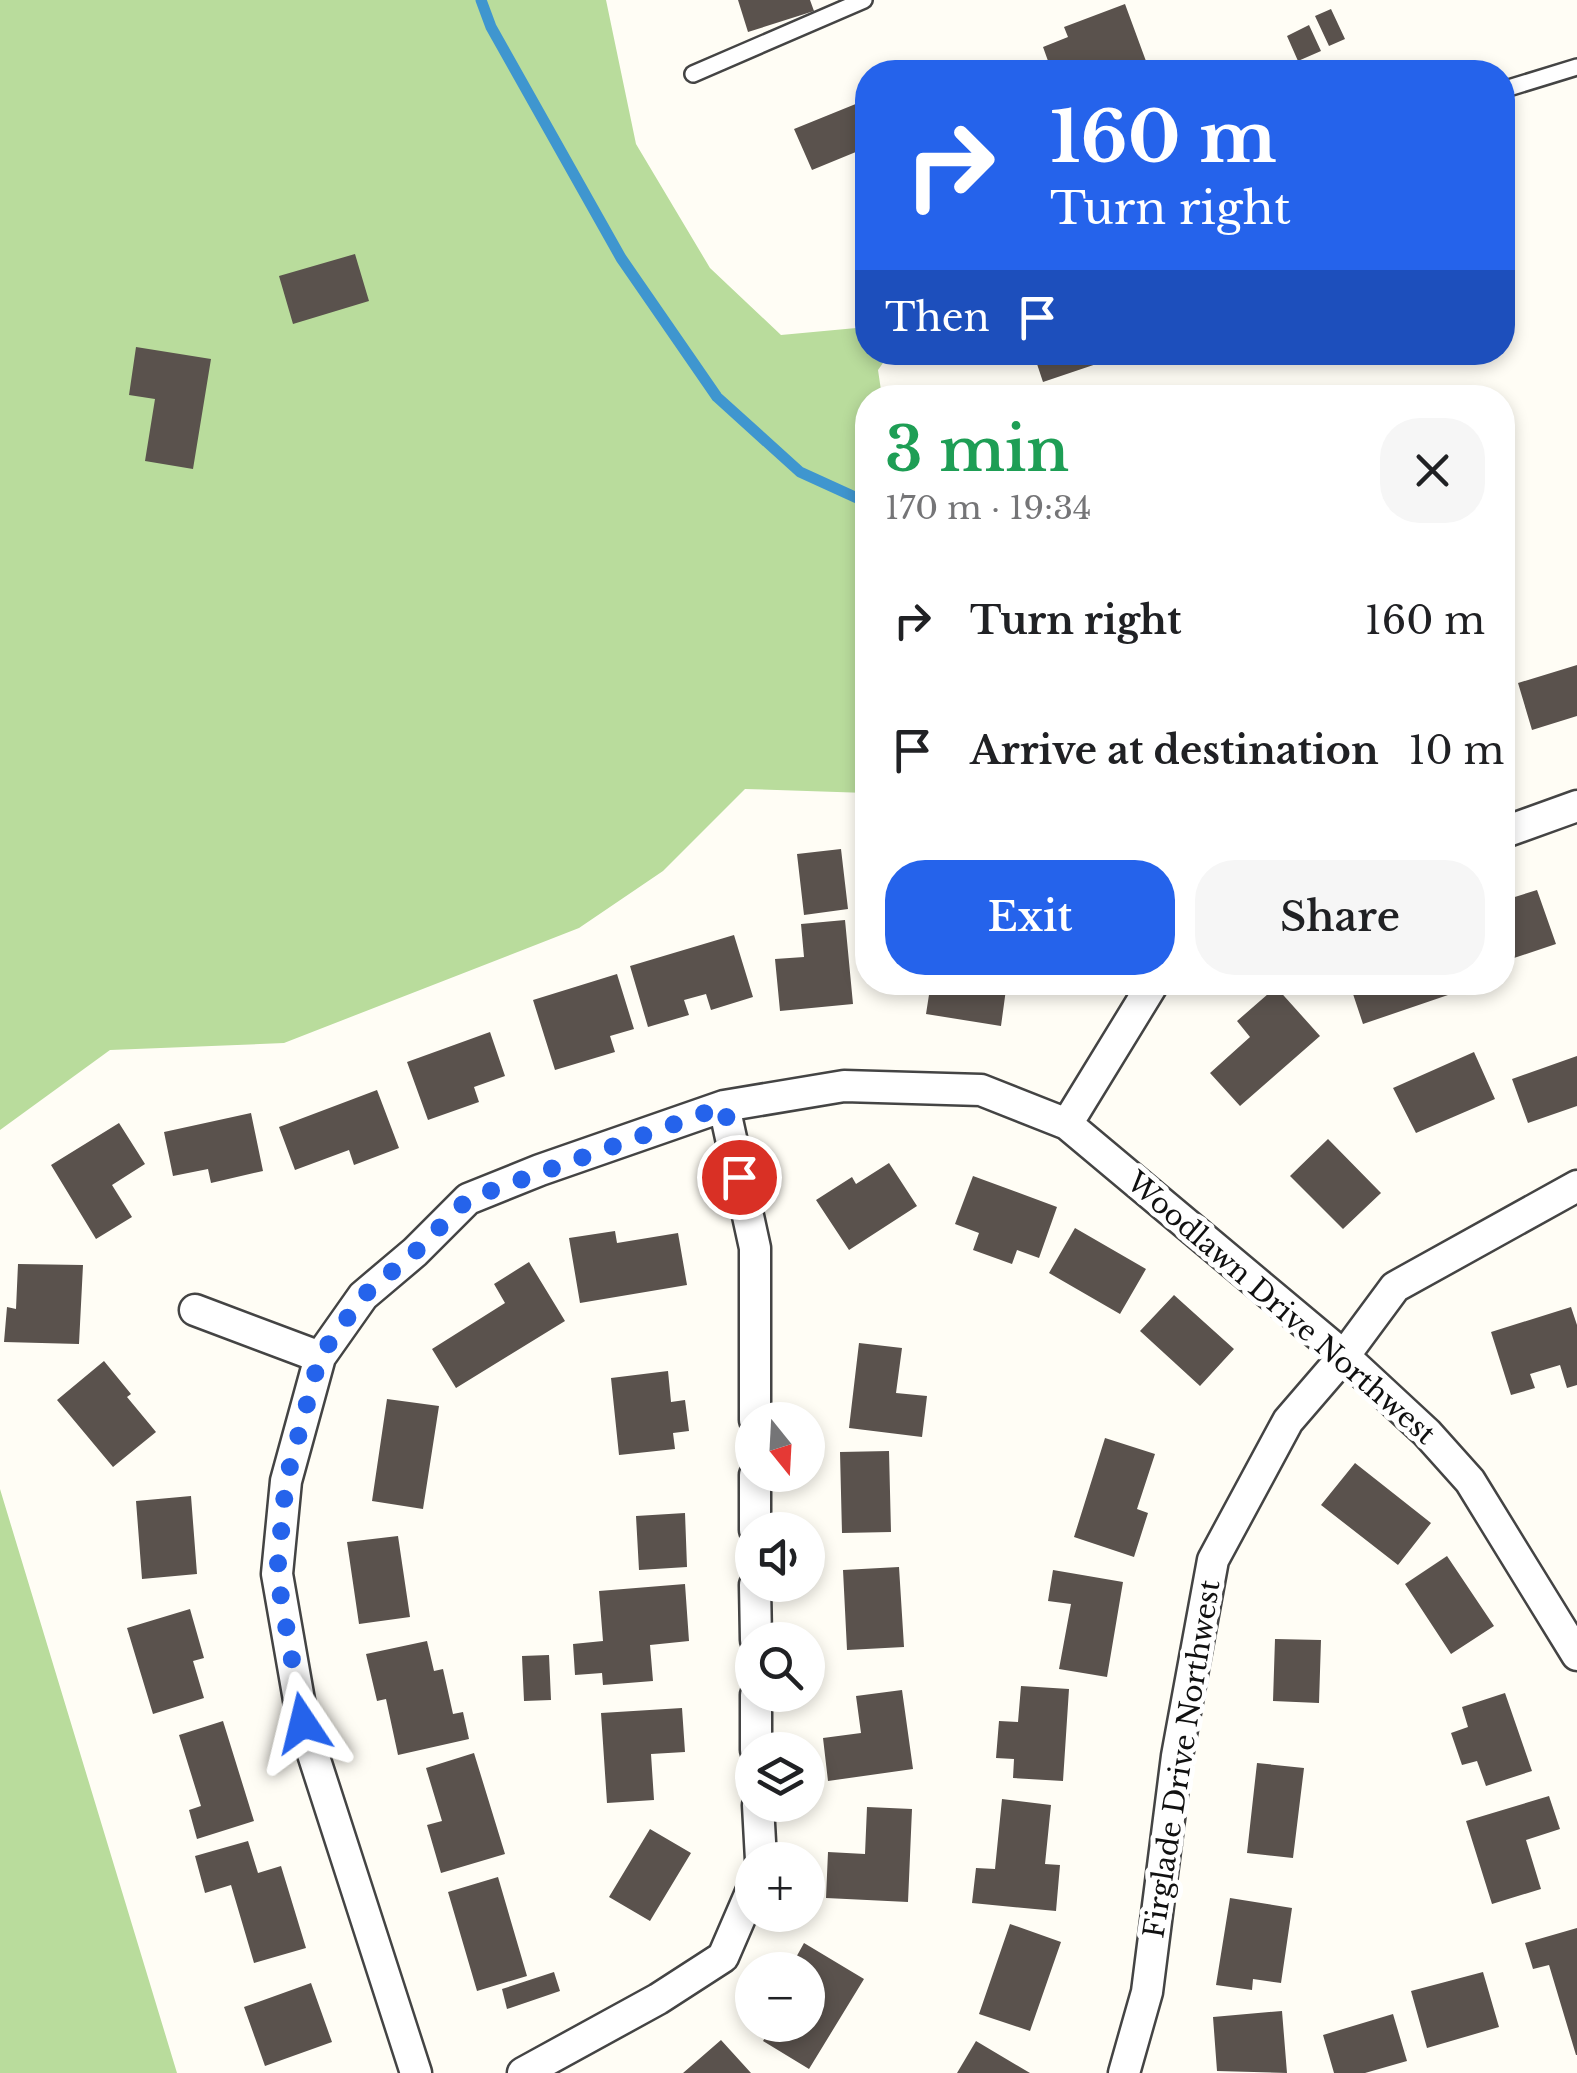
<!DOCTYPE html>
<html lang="en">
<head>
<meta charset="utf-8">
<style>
	:root { --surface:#fff; --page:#f6f6f6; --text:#202124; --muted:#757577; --accent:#2563eb }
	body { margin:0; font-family:"Libre Baskerville",serif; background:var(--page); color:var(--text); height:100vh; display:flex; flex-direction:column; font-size:38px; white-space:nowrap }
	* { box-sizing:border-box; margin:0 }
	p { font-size:32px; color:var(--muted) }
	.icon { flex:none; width:55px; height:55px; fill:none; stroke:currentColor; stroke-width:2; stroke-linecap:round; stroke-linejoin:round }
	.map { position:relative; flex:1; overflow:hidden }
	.details { position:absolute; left:855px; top:385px; width:660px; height:610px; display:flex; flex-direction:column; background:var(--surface); border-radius:40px; box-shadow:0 5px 15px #0003 }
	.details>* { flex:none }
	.guide { position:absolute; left:855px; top:60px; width:660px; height:305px; border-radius:40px; box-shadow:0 5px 15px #0003; background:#2563eb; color:#fff; overflow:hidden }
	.needle { width:65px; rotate:162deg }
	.tools { position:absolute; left:735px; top:1402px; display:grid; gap:20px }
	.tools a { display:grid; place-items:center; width:90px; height:90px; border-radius:50%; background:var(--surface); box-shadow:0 5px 15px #0003; font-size:50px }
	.pin { position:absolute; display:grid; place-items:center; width:85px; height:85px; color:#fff; margin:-42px; border:5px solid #fff; border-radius:50%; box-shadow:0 2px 10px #0007 }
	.me { position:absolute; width:110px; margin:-55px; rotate:350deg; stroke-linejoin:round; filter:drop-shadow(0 0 8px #0008) }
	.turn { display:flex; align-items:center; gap:35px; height:210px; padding:0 30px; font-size:45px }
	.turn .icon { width:130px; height:130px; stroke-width:2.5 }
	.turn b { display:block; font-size:70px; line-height:85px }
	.then { display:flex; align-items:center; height:95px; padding:0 30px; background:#0003; gap:20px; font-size:38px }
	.round { display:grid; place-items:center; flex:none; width:105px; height:105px; border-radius:40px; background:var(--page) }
	.headline { display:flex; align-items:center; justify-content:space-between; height:170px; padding:0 30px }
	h1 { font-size:60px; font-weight:600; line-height:75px; color:#1e9e55 }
	.cta { display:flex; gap:20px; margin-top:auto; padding:20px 30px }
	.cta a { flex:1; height:115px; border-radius:40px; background:var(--accent); color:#fff; font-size:40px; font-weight:600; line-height:115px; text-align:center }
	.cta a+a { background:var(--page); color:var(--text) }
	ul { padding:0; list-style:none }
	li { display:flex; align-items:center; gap:30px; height:130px; padding:0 30px }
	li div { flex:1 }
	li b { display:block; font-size:38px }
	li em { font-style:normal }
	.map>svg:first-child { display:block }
	.forest { fill:#b9dc9c }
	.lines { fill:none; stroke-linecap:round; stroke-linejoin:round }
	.stream { stroke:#3f96cf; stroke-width:11 }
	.building { fill:#5a524d }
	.service-casing { stroke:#444; stroke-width:20 }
	.minor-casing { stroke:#444; stroke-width:35 }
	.service { stroke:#fff; stroke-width:15 }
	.minor { stroke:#fff; stroke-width:30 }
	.route { stroke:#2563eb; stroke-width:18; stroke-dasharray:0 32.4 }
	.labels { text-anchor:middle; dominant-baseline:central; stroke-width:10; stroke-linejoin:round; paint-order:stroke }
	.street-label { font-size:28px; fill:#111; stroke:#fff }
</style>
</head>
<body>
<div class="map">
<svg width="1577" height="2073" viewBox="0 0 1577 2073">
	<rect width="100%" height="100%" fill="#fffdf5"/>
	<!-- forest -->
	<path class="forest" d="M0,0H606L636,144L710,268L781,335L867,327L868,352L890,353L878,370L882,397L868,398L867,793L745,789L663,871L579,928L284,1043L110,1050L0,1130Z
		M0,1489L177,2073H0Z"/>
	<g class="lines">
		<!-- stream -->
		<path class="stream" d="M481,0L491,27L621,258L717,397L800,472L868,503"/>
	</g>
	<!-- building -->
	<path class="building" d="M738,0H810L814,11L748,32Z
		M1125,4L1150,72H1052L1043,47L1068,37L1064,27Z
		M1331,9L1345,39L1329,46L1315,16Z
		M1309,25L1321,51L1298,61L1287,36Z
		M868,99V147L812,170L794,129Z
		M355,254L369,301L293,324L279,276Z
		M136,347L211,359L193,469L145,461L155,399L129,395Z
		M1033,352H1129V353L1043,382Z
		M1577,665V716L1532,730L1518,683Z
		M841,849L848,909L804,915L797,854Z
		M1537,890L1556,944L1502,962V901Z
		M845,920L853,1004L780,1011L775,959L804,957L801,924Z
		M734,935L753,997L711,1010L706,994L684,1000L689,1015L648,1027L630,966Z
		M617,974L634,1029L610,1036L615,1052L555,1070L533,1000Z
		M931,982H1007L1001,1026L926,1014Z
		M1349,982H1444L1448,995L1363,1024Z
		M1276,987L1320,1036L1240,1106L1210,1073L1250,1037L1237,1021Z
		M490,1032L505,1076L474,1087L479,1102L428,1120L407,1062Z
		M1474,1052L1495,1099L1416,1133L1393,1088Z
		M1577,1056V1106L1528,1123L1512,1079Z
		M377,1090L399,1148L354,1165L349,1150L295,1170L279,1127Z
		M251,1113L263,1171L211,1183L208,1169L173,1176L164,1132Z
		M119,1123L145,1164L112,1185L132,1217L96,1239L51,1165Z
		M1328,1139L1381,1193L1343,1229L1290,1176Z
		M889,1163L917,1206L849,1250L816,1200L852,1177L856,1184Z
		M973,1176L1057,1207L1039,1258L1017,1250L1012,1264L973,1250L979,1233L955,1224Z
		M1075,1228L1146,1269L1120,1314L1049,1273Z
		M615,1231L617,1243L678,1233L687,1285L580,1303L569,1238Z
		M529,1262L565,1321L456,1388L432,1349L505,1303L494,1284Z
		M18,1264L83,1265L79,1344L4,1342L7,1307L16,1309Z
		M1174,1295L1234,1349L1200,1386L1140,1331Z
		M1571,1307L1577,1325V1385L1567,1388L1560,1365L1530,1374L1535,1388L1511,1395L1491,1332Z
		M859,1343L902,1348L896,1393L927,1396L922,1437L849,1428Z
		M104,1361L131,1394L127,1397L156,1432L113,1467L57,1400Z
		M668,1371L671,1402L685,1400L689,1431L673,1433L675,1449L619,1455L611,1378Z
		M387,1399L439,1406L423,1509L372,1501Z
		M1105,1438L1155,1454L1137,1509L1148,1513L1134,1557L1074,1537Z
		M889,1451L891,1532L842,1533L840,1452Z
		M1355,1463L1431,1523L1398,1565L1321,1505Z
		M191,1496L197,1574L142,1579L136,1501Z
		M685,1513L687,1567L639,1570L636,1516Z
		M398,1536L410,1617L359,1624L347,1542Z
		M1447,1556L1494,1626L1451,1654L1405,1584Z
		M899,1567L904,1647L847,1650L843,1570Z
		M1053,1570L1123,1582L1107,1677L1059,1669L1071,1604L1048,1601Z
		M685,1584L689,1641L650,1645L653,1681L603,1685L602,1673L575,1675L573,1644L603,1641L599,1591Z
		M190,1609L204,1658L193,1661L204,1698L153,1714L127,1628Z
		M1275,1639L1321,1640L1319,1703L1273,1701Z
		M427,1641L434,1671L443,1669L453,1714L463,1712L469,1739L398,1755L386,1699L377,1701L366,1654Z
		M549,1655L551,1700L524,1701L522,1656Z
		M1021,1686L1069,1689L1063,1781L1013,1778L1014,1759L996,1758L999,1721L1018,1722Z
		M902,1690L913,1769L828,1781L823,1738L861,1733L856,1696Z
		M1505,1693L1532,1771L1486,1786L1477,1761L1462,1765L1451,1733L1468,1727L1462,1707Z
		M682,1708L685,1752L651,1754L654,1800L607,1803L601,1713Z
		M223,1721L254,1821L197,1839L189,1810L201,1806L179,1735Z
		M474,1753L505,1854L441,1873L427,1825L442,1821L426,1768Z
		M1257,1763L1304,1768L1293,1858L1247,1853Z
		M1549,1796L1560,1829L1526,1840L1541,1889L1492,1904L1466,1821Z
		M1002,1799L1051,1805L1045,1864L1060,1865L1056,1911L972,1903L976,1868L995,1869Z
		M867,1807L912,1809L908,1902L826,1898L828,1852L865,1854Z
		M650,1829L691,1853L650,1921L609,1897Z
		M248,1841L258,1873L281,1866L306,1948L254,1963L231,1885L205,1893L195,1856Z
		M498,1877L527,1976L477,1991L448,1892Z
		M1230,1898L1292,1908L1281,1983L1253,1979L1252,1990L1216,1985Z
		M1010,1924L1061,1942L1030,2031L979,2014Z
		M1577,1928V2055H1576L1549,1965L1533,1969L1525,1943Z
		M804,1943L864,1979L809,2069L763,2041L773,2025H808V1970H789Z
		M554,1972L560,1991L507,2009L502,1989Z
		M1483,1972L1499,2027L1427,2048L1411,1991Z
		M311,1983L332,2042L265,2066L244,2007Z
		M1282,2011L1287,2073L1217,2071L1213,2017Z
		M1393,2014L1407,2061L1365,2073H1334L1323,2035Z
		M721,2040L751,2073H683Z
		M976,2041L1030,2073H957Z"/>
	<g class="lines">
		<defs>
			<path id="service" d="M693,74L864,0
				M1502,90L1577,67"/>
			<path id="minor" d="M1502,833L1577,806
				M724,1106L755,1248V1420
				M1067,1124L1154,982
				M195,1310L320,1357
				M755,1475V1530
				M755,1585L756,1640
				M756,1695V1750
				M758,1805L761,1860
				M416,2073L303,1723L277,1574L286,1481L320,1357L363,1296L415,1252L468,1199L540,1170L724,1106L844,1086L981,1090L1067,1124L1344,1356L1427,1433L1470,1481L1577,1655
				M523,2073L658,1999L723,1957L752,1890
				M1124,2073L1147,1992L1177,1756L1213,1560L1288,1421L1344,1356L1395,1287L1577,1186"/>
		</defs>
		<!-- service casing -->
		<use href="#service" class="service-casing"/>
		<!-- minor casing -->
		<use href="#minor" class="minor-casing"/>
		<!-- service -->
		<use href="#service" class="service"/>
		<!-- minor -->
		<use href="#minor" class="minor"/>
	</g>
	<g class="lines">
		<!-- route -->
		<path class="route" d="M303,1723L277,1574L286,1481L320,1356L363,1296L415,1252L468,1199L724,1106L739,1177"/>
	</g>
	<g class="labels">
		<!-- street labels -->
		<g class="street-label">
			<text transform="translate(1281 1308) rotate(41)">Woodlawn Drive Northwest</text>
			<text transform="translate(1182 1759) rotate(-81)">Firglade Drive Northwest</text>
		</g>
	</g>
</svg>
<div class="tools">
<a><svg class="needle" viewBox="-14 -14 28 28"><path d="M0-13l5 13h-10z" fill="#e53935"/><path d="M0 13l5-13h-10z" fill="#757577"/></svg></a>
<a><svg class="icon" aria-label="sound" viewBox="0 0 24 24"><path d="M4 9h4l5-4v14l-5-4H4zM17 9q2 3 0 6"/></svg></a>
<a><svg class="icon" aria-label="search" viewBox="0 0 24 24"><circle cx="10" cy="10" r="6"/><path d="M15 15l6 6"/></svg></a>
<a><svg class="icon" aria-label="layers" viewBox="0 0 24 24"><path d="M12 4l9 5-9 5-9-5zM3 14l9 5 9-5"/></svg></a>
<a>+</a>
<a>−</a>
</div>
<div class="pin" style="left:739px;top:1177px;background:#d93025"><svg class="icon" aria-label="arrive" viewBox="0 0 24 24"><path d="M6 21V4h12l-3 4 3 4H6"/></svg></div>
<svg class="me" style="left:303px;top:1723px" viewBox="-20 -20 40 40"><path d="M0-17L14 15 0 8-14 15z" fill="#2563eb" stroke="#fff" stroke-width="4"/></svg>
<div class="guide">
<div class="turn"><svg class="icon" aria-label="right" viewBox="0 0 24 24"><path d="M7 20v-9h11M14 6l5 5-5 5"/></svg><div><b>160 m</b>Turn right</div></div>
<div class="then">Then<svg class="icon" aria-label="arrive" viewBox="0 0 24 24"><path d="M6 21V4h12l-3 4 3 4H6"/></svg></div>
</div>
<section class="details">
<div class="headline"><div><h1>3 min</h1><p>170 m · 19:34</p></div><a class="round"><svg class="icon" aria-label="close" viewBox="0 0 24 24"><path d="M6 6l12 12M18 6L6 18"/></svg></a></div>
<ul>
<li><svg class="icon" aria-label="right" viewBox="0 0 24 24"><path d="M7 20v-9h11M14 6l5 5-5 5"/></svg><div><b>Turn right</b></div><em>160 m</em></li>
<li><svg class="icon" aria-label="arrive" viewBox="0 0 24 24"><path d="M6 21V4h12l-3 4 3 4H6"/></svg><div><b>Arrive at destination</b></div><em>10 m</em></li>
</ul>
<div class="cta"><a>Exit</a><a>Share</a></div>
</section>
</div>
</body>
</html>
